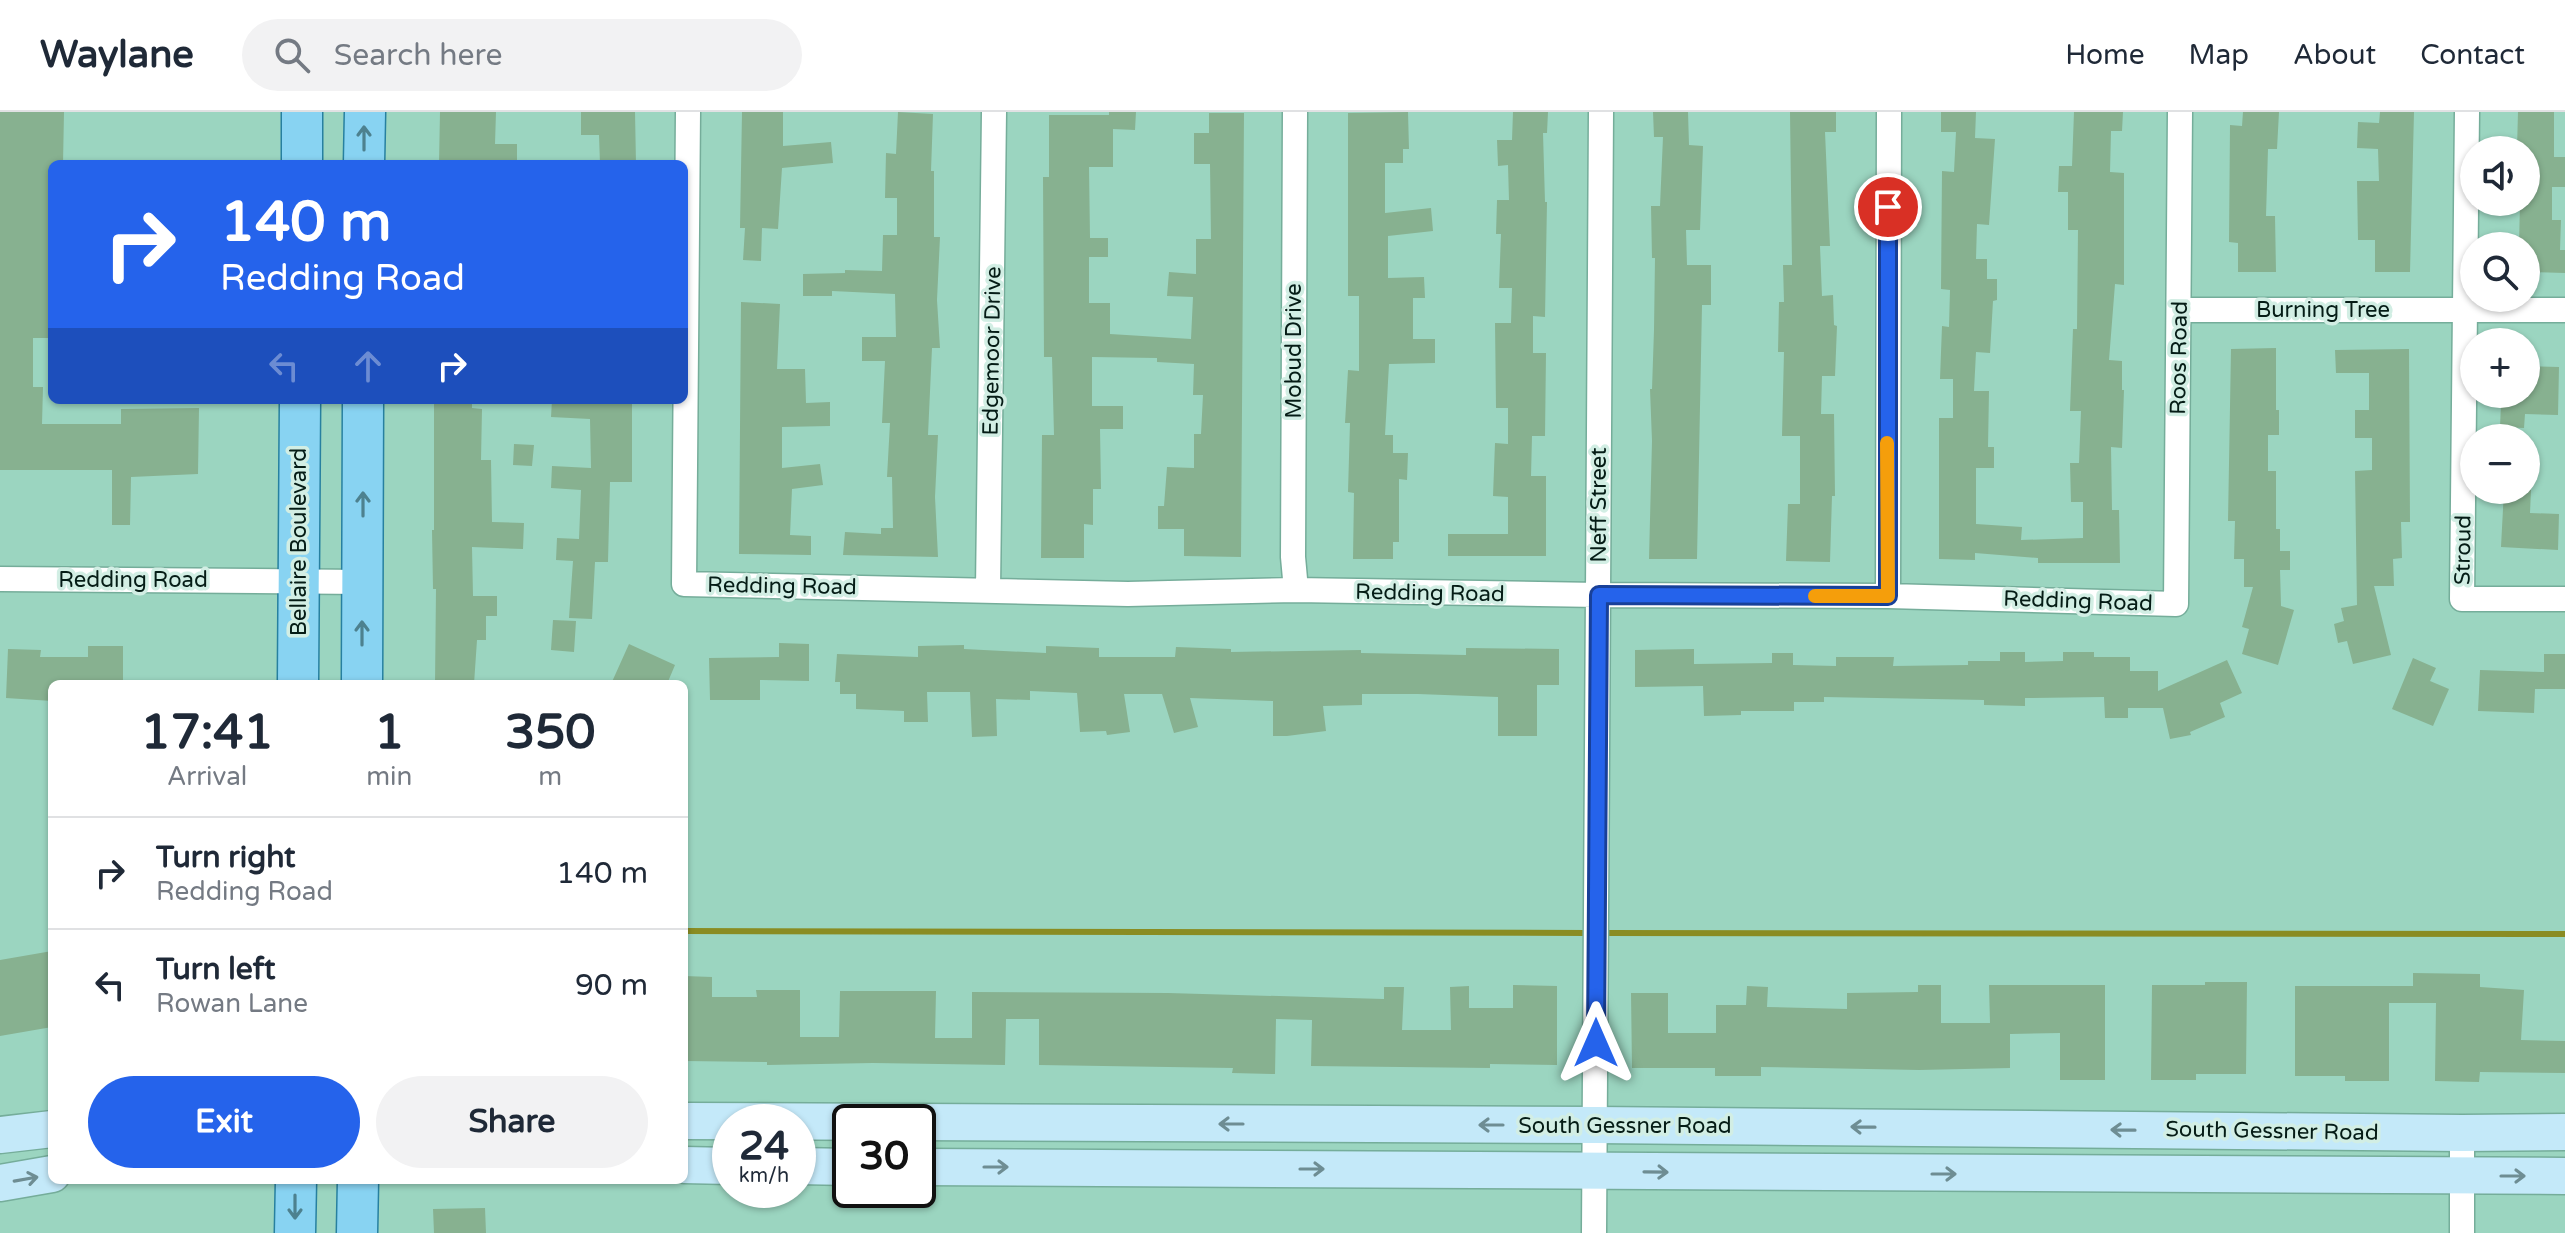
<!DOCTYPE html>
<html lang="en">
<head>
<meta charset="utf-8">
<style>
	:root { --surface:#fff; --page:#f2f2f3; --text:#1f2937; --muted:#747a83; --line:#e0e1e3; --accent:#2563eb }
	body { margin:0; font-family:"Varela Round",sans-serif; background:var(--page); color:var(--text); height:100vh; display:flex; flex-direction:column; font-size:30px; white-space:nowrap }
	* { box-sizing:border-box; margin:0 }
	p { font-size:26px; color:var(--muted) }
	.icon { flex:none; width:44px; height:44px; fill:none; stroke:currentColor; stroke-width:2; stroke-linecap:round; stroke-linejoin:round }
	.map { position:relative; flex:1; overflow:hidden }
	.side { position:absolute; left:48px; top:568px; width:640px; height:504px; display:flex; flex-direction:column; background:var(--surface); border-radius:12px; box-shadow:0 2px 6px #0004 }
	.side>* { flex:none }
	.banner { position:absolute; left:48px; top:48px; width:640px; height:244px; border-radius:12px; box-shadow:0 2px 6px #0004; background:#2563eb; color:#fff; overflow:hidden }
	.tools { position:absolute; left:2460px; top:24px; display:grid; gap:16px }
	.tools a { display:grid; place-items:center; width:80px; height:80px; border-radius:50%; background:var(--surface); box-shadow:0 2px 6px #0004; font-size:40px }
	.speed { position:absolute; left:712px; top:992px; display:flex; gap:16px; font-size:40px; font-weight:700; text-align:center }
	.speed>* { display:grid; place-content:center; width:104px; height:104px; border-radius:50%; background:var(--surface); box-shadow:0 2px 6px #0004; line-height:1 }
	.speed small { font-size:20px; font-weight:400 }
	.speed .limit { border:4px solid #111; border-radius:12px; background:#fff; color:#111 }
	.pin { position:absolute; display:grid; place-items:center; width:68px; height:68px; color:#fff; margin:-34px; border:4px solid #fff; border-radius:50%; box-shadow:0 2px 8px #0007 }
	.me { position:absolute; width:88px; margin:-44px; rotate:0deg; stroke-linejoin:round; filter:drop-shadow(0 0 6px #0008) }
	.turn { display:flex; align-items:center; gap:28px; height:168px; padding:0 40px; font-size:36px }
	.turn .icon { width:104px; height:104px; stroke-width:2.5 }
	.turn b { display:block; font-size:56px; line-height:68px }
	.lanes { display:flex; align-items:center; height:76px; padding:0 40px; background:#0003; justify-content:center; gap:40px; direction:ltr }
	.lanes .off { opacity:.35 }
	.eta { display:flex; justify-content:space-evenly; align-items:center; height:136px; text-align:center }
	.eta b { font-size:48px; font-weight:700; line-height:56px }
	.action { display:flex; gap:16px; margin-top:auto; padding:16px 40px }
	.action a { flex:1; height:92px; border-radius:48px; background:var(--accent); color:#fff; font-size:32px; font-weight:700; line-height:92px; text-align:center }
	.action a+a { background:var(--page); color:var(--text) }
	ul { padding:0; list-style:none }
	li { display:flex; align-items:center; gap:24px; height:112px; padding:0 40px; border-top:2px solid var(--line) }
	li div { flex:1 }
	li b { display:block; font-size:30px }
	li em { font-style:normal }
	header { display:flex; align-items:center; gap:48px; box-sizing:border-box; height:112px; padding:0 40px; background:var(--surface); border-bottom:2px solid var(--line) }
	header strong { font-size:38px }
	nav { display:flex; gap:44px; margin-inline-start:auto; font-size:28px }
	.search { width:560px; height:72px; background:var(--page); display:flex; align-items:center; gap:20px; box-sizing:border-box; padding:0 28px; border-radius:44px; color:var(--muted); font-size:30px }
	.map>svg:first-child { display:block }
	.lines { fill:none; stroke-linecap:round; stroke-linejoin:round }
	.stream { stroke:#8a8c22; stroke-width:6 }
	.building { fill:#87b190 }
	.minor-casing { stroke:#75ad9a; stroke-width:27 }
	.secondary-casing { stroke:#75ad9a; stroke-width:39 }
	.primary-casing { stroke:#2780a0; stroke-width:43 }
	.minor { stroke:#fff; stroke-width:24 }
	.secondary { stroke:#c4e9f9; stroke-width:36 }
	.primary { stroke:#88d3f2; stroke-width:40 }
	.oneway { stroke:#4d818f }
	.oneway2 { stroke:#6e8d93 }
	.route-casing { stroke:#184099; stroke-width:20 }
	.route { stroke:#2563eb; stroke-width:14 }
	.slow { stroke:#f59e0b; stroke-width:14 }
	.labels { text-anchor:middle; dominant-baseline:central; stroke-width:7; stroke-linejoin:round; paint-order:stroke }
	.street-label { font-size:22px; fill:#051c16; stroke:#d2eee4 }
</style>
</head>
<body>
<header>
<strong>Waylane</strong>
<div class="search"><svg class="icon" aria-label="search" viewBox="0 0 24 24"><circle cx="10" cy="10" r="6"/><path d="M15 15l6 6"/></svg>Search here</div>
<nav><a>Home</a><a>Map</a><a>About</a><a>Contact</a></nav>
</header>
<div class="map">
<svg width="2565" height="1121" viewBox="0 0 2565 1121">
	<rect width="100%" height="100%" fill="#9bd5c0"/>
	<g class="lines">
		<!-- stream -->
		<path class="stream" d="M684,819L1588,821
			M1600,821L2565,822"/>
	</g>
	<!-- building -->
	<path class="building" d="M0,0H64L63,52H52V226H33V275H43L42,312H121V297L199,296L198,362L131,365L130,413H112V358H0Z
		M440,0H496L495,32H517V52H439Z
		M581,0H635L636,52H600L599,23H581Z
		M742,0H783V34L831,30L833,51L782,56L778,117L762,116L761,149L743,148L745,116H740Z
		M898,0L933,2L931,59H934V125H940L937,188L940,236H932L928,323H938L935,385L938,445L843,443L845,420L881,422V416H893L892,365H887L890,311H882L885,249H862V225H896L895,182L832,179V184H803V162L845,161V158L882,159L883,123H897V86H885L886,41L896,42Z
		M1109,0H1136L1135,18L1113,17V55H1089L1090,126H1108V145H1089V191H1110V222L1191,227L1193,185L1167,184L1169,160L1196,162V127H1211L1210,52H1194V21H1209V1H1244L1241,445L1184,444V417H1158V394H1164L1167,355L1194,356V322H1201L1203,283H1193L1194,252L1157,250V246L1092,245V294H1123V317H1100L1101,377H1093V413L1084,412V446H1041L1042,323H1054L1052,245H1044L1043,65H1049V3H1109Z
		M1408,0L1409,37H1403V51H1385V101L1431,96L1433,119L1388,124V166L1424,165L1425,186H1413V227H1435V251L1389,252L1385,323H1393V341H1408L1407,368L1399,367V430H1393V447H1353L1354,381L1348,380L1350,311H1345L1348,258L1359,259V184H1348V1Z
		M1513,0H1548L1547,21H1543L1545,90H1547L1545,205L1533,204V241H1546L1545,324H1532L1531,364H1546V444H1448V422H1508V385L1493,384L1495,331L1508,332V296H1496L1495,211H1511L1512,176H1499L1501,122H1496L1497,88H1509L1508,53L1498,54L1497,28H1512Z
		M1653,0H1688L1689,33L1703,34L1700,118H1686L1687,153H1711V193H1702L1697,447H1649L1652,329L1650,277H1652L1654,218L1655,146H1652L1651,94H1660L1663,25H1654Z
		M1790,0H1836V20H1825L1830,134H1820L1822,184L1833,183L1834,213L1837,214L1835,264H1822L1821,302H1834L1835,384H1832L1830,450L1786,449L1788,392H1800V324H1782L1784,240H1778L1779,190H1784L1783,153H1792Z
		M1941,0H1976L1975,26L1995,27L1989,113L1977,112L1976,147H1987V167H1997V188L1993,189L1990,241L1976,240L1974,279H1989L1988,335H1994V356H1976V412L2022,415L2021,428L2083,426V390H2071L2070,351H2079L2081,299H2070L2073,217H2077L2078,118H2068V80H2058L2059,54H2072L2074,0H2123L2122,19H2111L2110,60L2124,61V173L2115,172L2109,248L2122,249V278H2124L2122,336L2111,335L2112,398H2119L2120,451H2038V446L1975,441V448L1939,447V306H1953V267H1940L1942,214L1949,215L1950,178L1941,177L1942,59L1954,60L1956,20H1941Z
		M2243,0H2279L2277,37H2268L2266,104H2275L2276,160H2238V131L2229,130L2230,13L2242,14Z
		M2380,0H2414L2410,160H2375V128H2358L2357,69H2379L2378,37L2357,36L2358,10L2379,11Z
		M2518,0H2554V45H2565V75H2552V108H2561L2560,138H2565V161L2526,160V134H2519L2520,90H2526V37H2517Z
		M741,190L780,192L777,257H805L806,291L830,290V314L782,315V356L820,352L823,373L792,377L790,423L811,424V443L739,442Z
		M2276,236V298H2279V323H2268V359H2276V417H2280V439H2290V458H2280L2281,494L2294,498L2278,553L2242,542L2249,517L2242,515L2253,475H2244V447H2234L2235,409H2228L2231,237Z
		M2409,237L2410,410H2401L2402,446L2393,447L2394,474H2374L2391,543L2353,552L2347,529L2338,531L2334,512L2344,509L2341,496L2357,493L2355,359L2372,358V326H2355V298H2369V261H2336L2335,238Z
		M2526,254L2559,255L2558,303L2525,302L2524,316L2500,315L2501,292H2509V282H2526Z
		M434,288H472V296L482,297L481,348H491L492,410L524,411L523,437L472,435L473,484H497V504H486V528H477L474,572H435L436,477H433L432,418H434Z
		M552,288H632V370H610L608,450H595L592,507L569,506L573,449L556,448L557,426L579,427L581,378L551,376L552,354L591,356L590,307L551,305Z
		M514,332L534,333L532,354L513,353Z
		M2504,378H2531L2530,401L2559,402L2558,438L2501,435Z
		M553,508L576,509L574,540L551,538Z
		M779,531L809,532V569L760,568V588H710L709,546L779,545Z
		M629,532L675,553L667,572H611Z
		M964,533V537L1046,541V534L1099,536V545H1175L1176,535L1231,537V540L1361,538V541L1466,543V536L1559,537V573H1537V624H1498V585L1418,582H1362V593L1323,594L1326,619L1287,624H1273V589L1190,586L1198,615L1174,621L1162,582H1124L1130,620L1107,623L1106,619L1080,620L1077,581L1030,579V588L996,587L997,624L972,625L970,580H927L928,610H904V599L856,597V582H840V570H835L837,542L918,545V534Z
		M88,534H123V572H52V589L6,586L8,537L41,538L40,545H88Z
		M1694,537V552L1772,551V541H1793V553L1836,554V545H1894L1893,554L1968,553V549H2000V540H2025V550L2063,549V540H2094V545H2130V559H2158V579L2227,548L2242,581L2220,591L2225,605L2190,620L2191,623L2170,627L2163,596H2128V606H2105L2104,585L2025,586V594L1984,593V588L1824,585V590H1794V599H1741V603L1704,604L1703,574L1635,575V538Z
		M2544,542H2565V577H2535L2534,601L2478,599L2480,558L2544,560Z
		M2413,546L2436,556L2430,569L2449,577L2433,614L2392,597Z
		M52,839V915L0,924V848Z
		M2413,861L2480,862V875L2524,878L2521,928L2565,929V961L2480,960L2479,970L2435,969L2436,891H2389V969H2345V964H2295V874H2413Z
		M684,864L712,865V885H757L756,878H800V925H839L840,879H936L935,926H972V880L1168,881L1384,887V875H1404L1402,918H1451L1450,875L1469,874V896H1513V873L1557,874V953L1490,952V956L1311,954L1312,908L1276,907L1275,962L1232,961L1233,956L1039,953V907H1006L1005,953L873,951L767,953V950L684,949Z
		M2205,870H2247L2246,962H2196V968H2151L2152,873H2205Z
		M1918,873H1941V911H1990L1989,873H2105V968H2060V921L2010,922V956L1919,958L1761,955V964H1715V956H1632L1631,881H1668V921H1716V893H1746L1747,874L1768,875L1767,895L1847,897V881L1918,880Z
		M485,1096L486,1121H434L433,1097Z"/>
	<g class="lines">
		<defs>
			<path id="minor" d="M688,0L684,472L1128,482L1296,478L1599,483L1888,484L2176,492L2180,0
				M1295,0L1293,445L1296,478
				M2467,0L2462,487H2565
				M2180,198H2565
				M0,467L363,470
				M988,477L994,0
				M1888,484L1889,0
				M1594,1121L1601,0
				M2462,1121V1021"/>
			<path id="secondary" d="M684,1009L1596,1013L2462,1021L2565,1020
				M0,1023L52,1017
				M684,1053L730,1054
				M798,1054L850,1055
				M918,1055L2565,1064
				M0,1071L52,1062"/>
			<path id="primary" d="M302,52V0
				M364,52L365,0
				M298,572L300,288
				M362,572L363,288
				M295,1121L296,1068
				M357,1121L358,1068"/>
		</defs>
		<!-- minor casing -->
		<use href="#minor" class="minor-casing"/>
		<!-- secondary casing -->
		<use href="#secondary" class="secondary-casing"/>
		<!-- primary casing -->
		<use href="#primary" class="primary-casing"/>
		<!-- minor -->
		<use href="#minor" class="minor"/>
		<!-- secondary -->
		<use href="#secondary" class="secondary"/>
		<!-- primary -->
		<use href="#primary" class="primary"/>
	</g>
	<!-- one-way arrows -->
	<defs><path id="oneway-shaft" d="M-6 0H5M1.5-3L5.5 0L1.5 3" fill="none" stroke-width="1.6" stroke-linecap="round" stroke-linejoin="round" transform="scale(2)"/></defs>
	<g class="oneway">
		<use href="#oneway-shaft" transform="translate(364 26) rotate(-90)"/>
		<use href="#oneway-shaft" transform="translate(363 392) rotate(-90)"/>
		<use href="#oneway-shaft" transform="translate(362 521) rotate(-90)"/>
		<use href="#oneway-shaft" transform="translate(295 1095) rotate(90)"/>
	</g>
	<g class="oneway2">
		<use href="#oneway-shaft" transform="translate(1231 1012) rotate(-180)"/>
		<use href="#oneway-shaft" transform="translate(1491 1013) rotate(-180)"/>
		<use href="#oneway-shaft" transform="translate(1863 1015) rotate(-179)"/>
		<use href="#oneway-shaft" transform="translate(2123 1018) rotate(-179)"/>
		<use href="#oneway-shaft" transform="translate(996 1055)"/>
		<use href="#oneway-shaft" transform="translate(1312 1057)"/>
		<use href="#oneway-shaft" transform="translate(1656 1060) rotate(1)"/>
		<use href="#oneway-shaft" transform="translate(1944 1062)"/>
		<use href="#oneway-shaft" transform="translate(2513 1064)"/>
		<use href="#oneway-shaft" transform="translate(26 1067) rotate(-10)"/>
	</g>
	<g class="lines">
		<defs>
			<path id="route" d="M1596,931L1599,483L1888,484V95"/>
		</defs>
		<!-- route casing -->
		<use href="#route" class="route-casing"/>
		<!-- route -->
		<use href="#route" class="route"/>
		<!-- slow -->
		<path class="slow" d="M1815,484H1888L1887,331"/>
	</g>
	<g class="labels">
		<!-- street labels -->
		<g class="street-label">
			<text x="2323" y="198">Burning Tree</text>
			<text transform="translate(992 239) rotate(-89)">Edgemoor Drive</text>
			<text transform="translate(1294 239) rotate(-90)">Mobud Drive</text>
			<text transform="translate(2179 246) rotate(-89)">Roos Road</text>
			<text transform="translate(1599 393) rotate(-90)">Neff Street</text>
			<text transform="translate(299 430) rotate(-90)">Bellaire Boulevard</text>
			<text transform="translate(2463 438) rotate(-89)">Stroud</text>
			<text x="133" y="468">Redding Road</text>
			<text transform="translate(782 474) rotate(1)">Redding Road</text>
			<text transform="translate(1430 481) rotate(1)">Redding Road</text>
			<text transform="translate(2078 489) rotate(2)">Redding Road</text>
			<text x="1625" y="1014">South Gessner Road</text>
			<text transform="translate(2272 1019) rotate(1)">South Gessner Road</text>
		</g>
	</g>
</svg>
<div class="tools">
<a><svg class="icon" aria-label="sound" viewBox="0 0 24 24"><path d="M4 9h4l5-4v14l-5-4H4zM17 9q2 3 0 6"/></svg></a>
<a><svg class="icon" aria-label="search" viewBox="0 0 24 24"><circle cx="10" cy="10" r="6"/><path d="M15 15l6 6"/></svg></a>
<a>+</a>
<a>−</a>
</div>
<div class="speed"><div>24<small>km/h</small></div><div class="limit">30</div></div>
<div class="pin" style="left:1888px;top:95px;background:#d93025"><svg class="icon" aria-label="arrive" viewBox="0 0 24 24"><path d="M6 21V4h12l-3 4 3 4H6"/></svg></div>
<svg class="me" style="left:1596px;top:931px" viewBox="-20 -20 40 40"><path d="M0-17L14 15 0 8-14 15z" fill="#2563eb" stroke="#fff" stroke-width="4"/></svg>
<div class="banner">
<div class="turn"><svg class="icon" aria-label="right" viewBox="0 0 24 24"><path d="M7 20v-9h11M14 6l5 5-5 5"/></svg><div><b>140 m</b>Redding Road</div></div>
<div class="lanes"><svg class="icon off" aria-label="left" viewBox="0 0 24 24"><path d="M17 20v-9H6M10 6l-5 5 5 5"/></svg><svg class="icon off" aria-label="ahead" viewBox="0 0 24 24"><path d="M12 20V5M6 11l6-6 6 6"/></svg><svg class="icon" aria-label="right" viewBox="0 0 24 24"><path d="M7 20v-9h11M14 6l5 5-5 5"/></svg></div>
</div>
<section class="side">
<div class="eta">
<div><b>17:41</b><p>Arrival</p></div>
<div><b>1</b><p>min</p></div>
<div><b>350</b><p>m</p></div>
</div>
<ul>
<li><svg class="icon" aria-label="right" viewBox="0 0 24 24"><path d="M7 20v-9h11M14 6l5 5-5 5"/></svg><div><b>Turn right</b><p>Redding Road</p></div><em>140 m</em></li>
<li><svg class="icon" aria-label="left" viewBox="0 0 24 24"><path d="M17 20v-9H6M10 6l-5 5 5 5"/></svg><div><b>Turn left</b><p>Rowan Lane</p></div><em>90 m</em></li>
</ul>
<div class="action"><a>Exit</a><a>Share</a></div>
</section>
</div>
</body>
</html>
